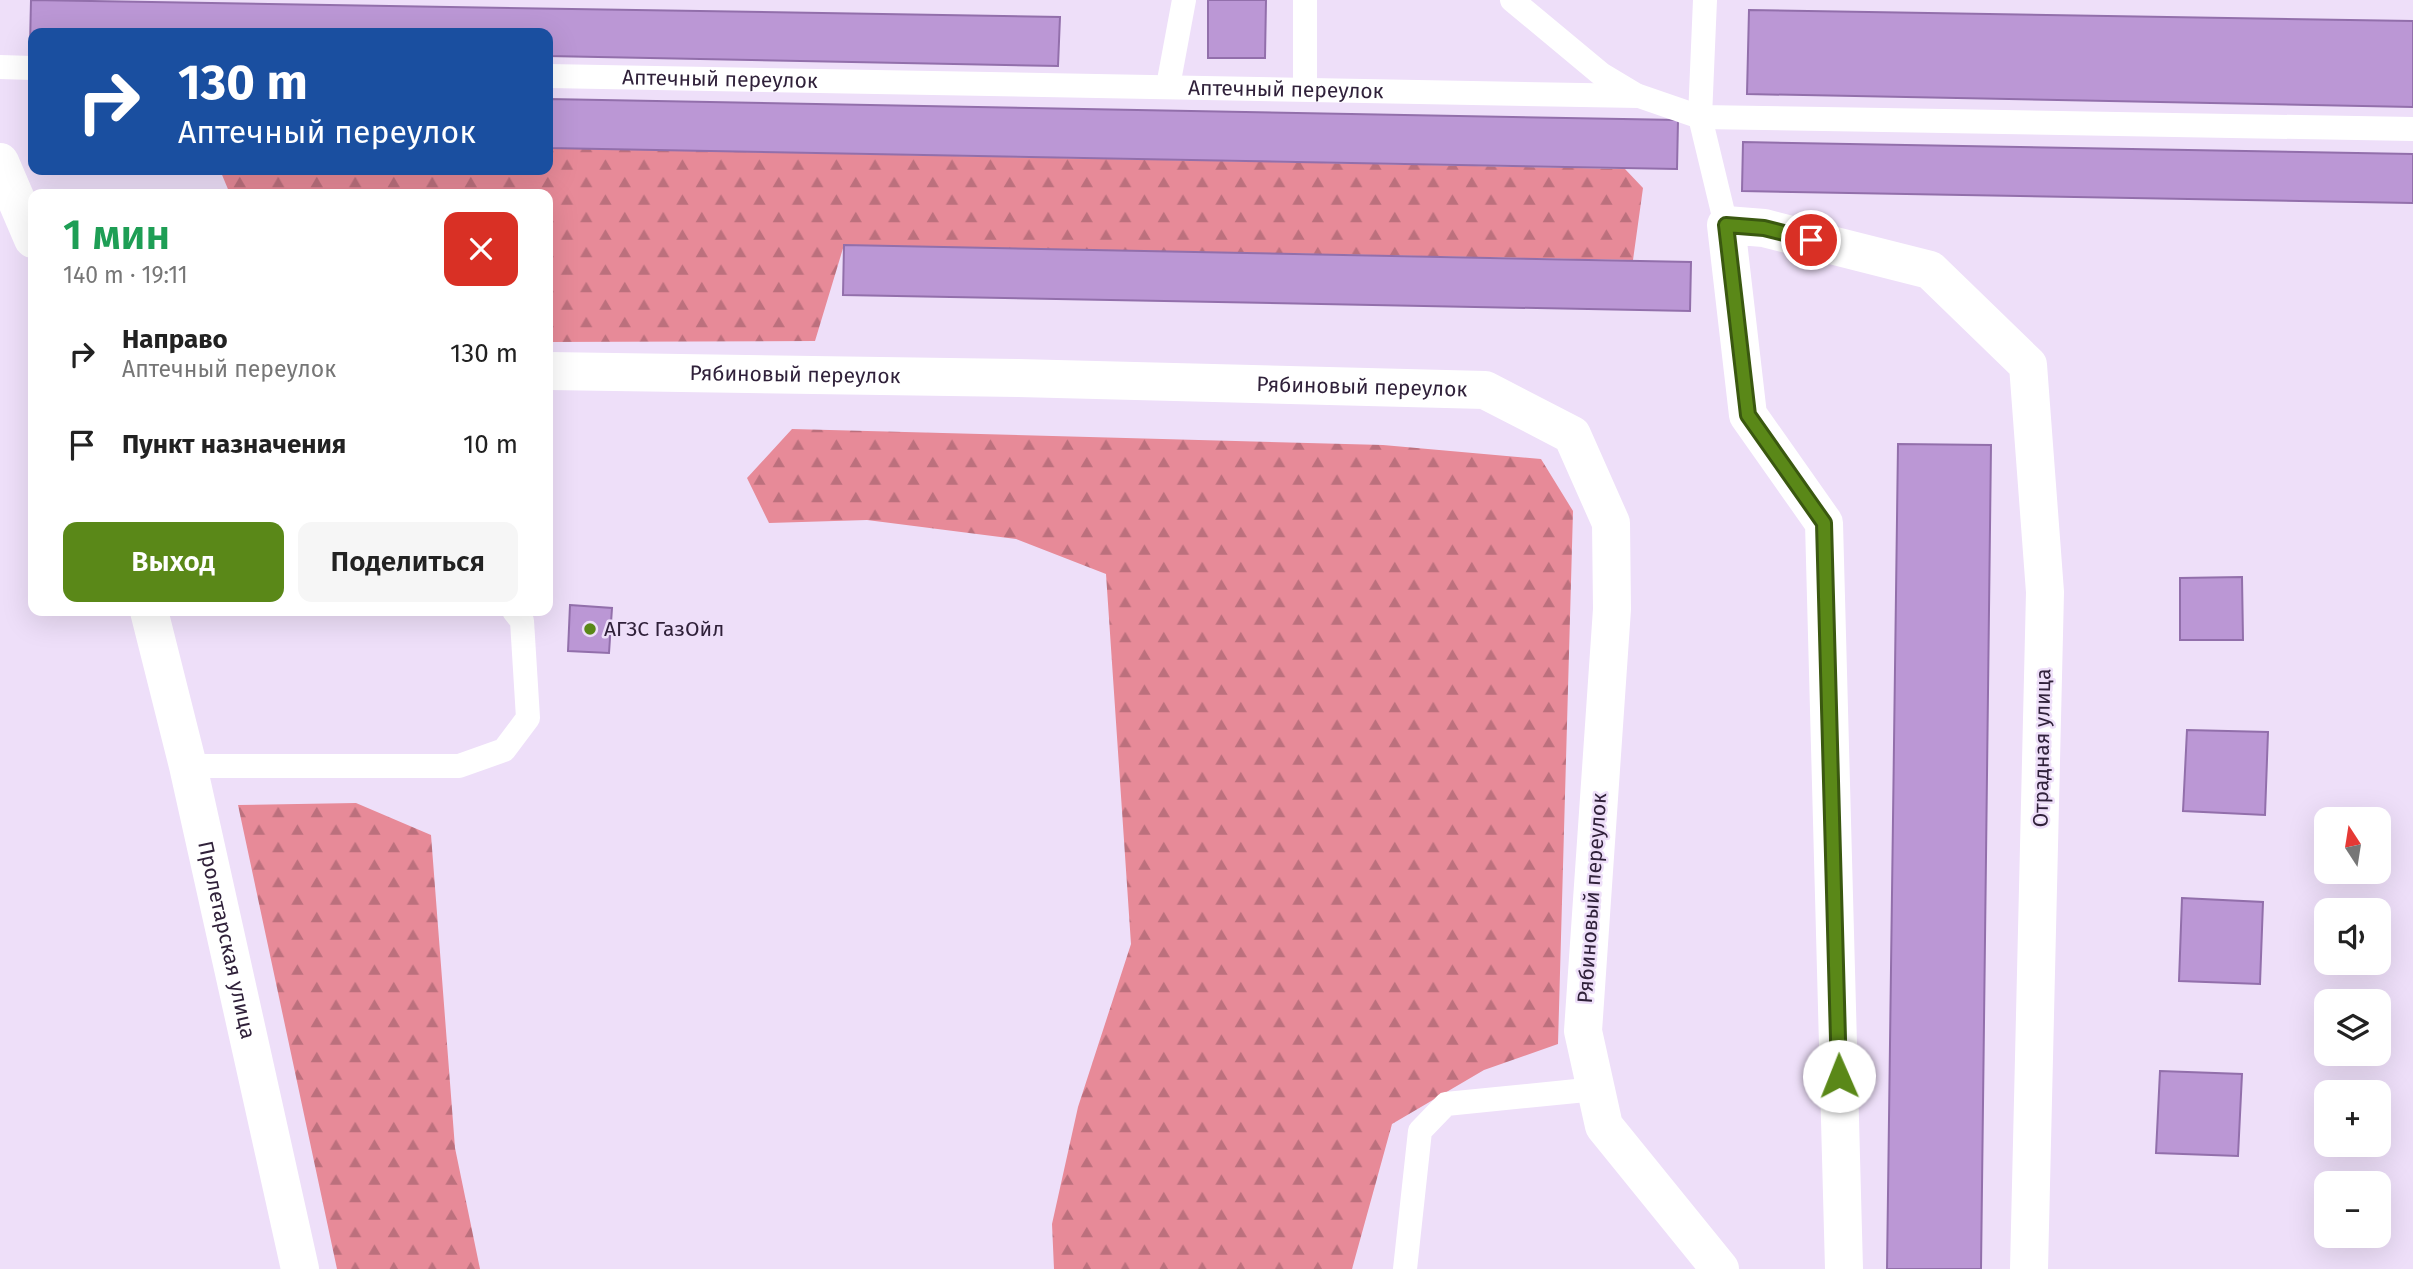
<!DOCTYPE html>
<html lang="ru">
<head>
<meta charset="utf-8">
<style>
	:root { --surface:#fff; --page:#f6f6f6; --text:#222; --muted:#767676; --accent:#5a8818 }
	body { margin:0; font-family:"Fira Sans",sans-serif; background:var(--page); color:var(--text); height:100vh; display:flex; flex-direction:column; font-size:26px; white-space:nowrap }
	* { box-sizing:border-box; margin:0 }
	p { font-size:23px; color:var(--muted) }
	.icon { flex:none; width:38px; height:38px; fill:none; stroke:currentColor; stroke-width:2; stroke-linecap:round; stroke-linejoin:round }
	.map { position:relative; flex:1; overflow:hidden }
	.panel { position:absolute; left:28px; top:189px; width:525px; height:427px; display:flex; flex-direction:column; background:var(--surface); border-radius:14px; box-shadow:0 7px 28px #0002 }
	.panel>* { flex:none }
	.banner { position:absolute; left:28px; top:28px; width:525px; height:147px; border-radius:14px; box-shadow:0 7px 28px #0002; background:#1a4fa0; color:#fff; overflow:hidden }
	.needle { width:46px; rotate:348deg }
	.fabs { position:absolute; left:2314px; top:807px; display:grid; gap:14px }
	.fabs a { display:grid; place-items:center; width:77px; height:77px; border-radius:14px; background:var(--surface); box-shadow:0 7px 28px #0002; font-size:35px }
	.pin { position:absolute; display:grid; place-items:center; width:60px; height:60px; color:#fff; margin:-30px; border:4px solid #fff; border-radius:50%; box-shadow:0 2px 7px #0007 }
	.me { position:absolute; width:77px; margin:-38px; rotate:359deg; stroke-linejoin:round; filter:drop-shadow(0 0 5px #0008) }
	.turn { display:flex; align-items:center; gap:24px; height:147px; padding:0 35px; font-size:32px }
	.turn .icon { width:91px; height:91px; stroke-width:2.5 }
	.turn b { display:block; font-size:49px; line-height:60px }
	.round { display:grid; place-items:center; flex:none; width:74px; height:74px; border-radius:14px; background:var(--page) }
	.summary { display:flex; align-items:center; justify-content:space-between; height:119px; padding:0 35px }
	h1 { font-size:42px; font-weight:600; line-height:52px; color:#1e9e55 }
	.button { display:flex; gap:14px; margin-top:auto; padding:14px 35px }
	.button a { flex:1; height:80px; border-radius:14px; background:var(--accent); color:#fff; font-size:28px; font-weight:600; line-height:80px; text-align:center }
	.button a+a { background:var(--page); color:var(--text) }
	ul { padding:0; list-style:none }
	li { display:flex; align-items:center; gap:21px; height:91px; padding:0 35px }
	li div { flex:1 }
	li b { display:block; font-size:26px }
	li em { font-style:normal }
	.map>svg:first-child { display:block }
	.forest { fill:url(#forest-firs) }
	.building { fill:#bb97d5; stroke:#926fab; stroke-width:2 }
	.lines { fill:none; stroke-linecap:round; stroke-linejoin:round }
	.lane { stroke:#fff; stroke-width:24 }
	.street { stroke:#fff; stroke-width:38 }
	.route-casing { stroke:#3a5810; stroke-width:18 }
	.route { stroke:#5a8818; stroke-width:12 }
	.poi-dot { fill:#5a8818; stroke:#eedff9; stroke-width:2.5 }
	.labels { text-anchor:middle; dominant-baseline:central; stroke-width:5; stroke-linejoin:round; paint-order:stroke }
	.street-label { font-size:21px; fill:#30213a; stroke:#eedff9 }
	.poi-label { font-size:21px; fill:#30213a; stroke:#eedff9; text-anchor:start }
</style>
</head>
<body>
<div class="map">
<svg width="2413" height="1269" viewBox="0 0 2413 1269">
	<defs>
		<pattern id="forest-firs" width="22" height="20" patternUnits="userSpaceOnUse" patternTransform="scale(1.75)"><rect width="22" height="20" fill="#e78a98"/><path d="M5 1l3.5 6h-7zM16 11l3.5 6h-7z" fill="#bc707d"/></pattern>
	</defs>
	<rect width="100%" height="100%" fill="#eedff9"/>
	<!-- forest -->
	<path class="forest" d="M548,148L1625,169L1643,188L1633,260L844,245L815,341L548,342V194H230L220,170H548Z
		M792,429L1383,445L1541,459L1573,511L1558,1044L1484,1070L1392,1124L1352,1269H1054L1052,1224L1078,1107L1131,944L1106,574L1016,539L867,520L769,523L747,478Z
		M356,803L431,835L455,1148L480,1269H337L238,805Z"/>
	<!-- building -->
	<path class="building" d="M31,0L1060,17L1058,66L548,56V33H33V47L30,46Z
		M1208,0H1266L1265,58H1208Z
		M1749,10L2413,21V107L1747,94Z
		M548,99L1678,120L1677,169L548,148Z
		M1743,142L2413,154V203L1742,191Z
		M844,245L1691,262L1690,311L843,295Z
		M1898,444L1991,445L1981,1269H1887Z
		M2242,577L2243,640H2180V578Z
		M570,605L612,608L609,653L568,651Z
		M2187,730L2268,732L2265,815L2183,811Z
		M2182,898L2263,902L2260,984L2179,981Z
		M2160,1071L2242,1074L2238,1156L2156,1153Z"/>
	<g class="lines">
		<!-- lane -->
		<g class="lane">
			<path d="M1512,0L1601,74L1636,95"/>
			<path d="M1705,0L1700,117L2413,129"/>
			<path d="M0,67L33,68"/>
			<path id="s1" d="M548,76L1639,96L1700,117L1726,225"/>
			<path d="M1168,86L1184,0"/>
			<path d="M1305,89V0"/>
			<path d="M188,766H459L504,750L528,718L522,621L514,611"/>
			<path d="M1405,1269L1420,1131L1446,1104L1596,1089"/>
		</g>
		<!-- street -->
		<g class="street">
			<path d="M0,162L33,239"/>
			<path id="s2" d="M548,371L1018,378L1485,390L1572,435L1611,523L1612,609L1583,1031L1604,1126L1720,1269"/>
			<path id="s3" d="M149,611L188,766L300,1269"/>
			<path d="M1844,1269L1824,523L1748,415L1726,225L1764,228L1930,270L2028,365L2045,592L2029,1269"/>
		</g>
	</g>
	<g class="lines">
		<defs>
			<path id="route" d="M1811,240L1764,228L1726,225L1748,415L1824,523L1839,1076"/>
		</defs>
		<!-- route casing -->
		<use href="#route" class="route-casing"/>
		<!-- route -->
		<use href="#route" class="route"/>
	</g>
	<!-- markers -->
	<circle class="poi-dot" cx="590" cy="629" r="7"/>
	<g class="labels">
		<!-- street labels -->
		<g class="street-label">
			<text stroke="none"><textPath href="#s1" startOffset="172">Аптечный переулок</textPath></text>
			<text stroke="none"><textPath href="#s1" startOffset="738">Аптечный переулок</textPath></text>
			<text stroke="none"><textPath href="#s2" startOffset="247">Рябиновый переулок</textPath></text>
			<text stroke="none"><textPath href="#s2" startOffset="814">Рябиновый переулок</textPath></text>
			<text transform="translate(2042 748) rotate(-89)">Отрадная улица</text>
			<text transform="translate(1592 898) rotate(-86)">Рябиновый переулок</text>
			<text stroke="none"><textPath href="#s3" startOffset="338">Пролетарская улица</textPath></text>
		</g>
		<!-- poi labels -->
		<g class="poi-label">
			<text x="604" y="629">АГЗС ГазОйл</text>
		</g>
	</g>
</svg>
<div class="fabs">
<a><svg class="needle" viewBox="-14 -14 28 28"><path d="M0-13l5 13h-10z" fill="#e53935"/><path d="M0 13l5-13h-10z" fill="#767676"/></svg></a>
<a><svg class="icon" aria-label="sound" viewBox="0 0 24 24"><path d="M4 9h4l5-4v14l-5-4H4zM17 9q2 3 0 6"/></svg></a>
<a><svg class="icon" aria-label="layers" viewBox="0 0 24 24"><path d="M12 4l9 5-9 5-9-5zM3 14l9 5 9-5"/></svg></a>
<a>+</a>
<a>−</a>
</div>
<div class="pin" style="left:1811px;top:240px;background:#d93025"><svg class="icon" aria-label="arrive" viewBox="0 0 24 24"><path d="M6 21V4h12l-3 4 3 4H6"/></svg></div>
<svg class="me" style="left:1839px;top:1076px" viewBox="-20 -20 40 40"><circle r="19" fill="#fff"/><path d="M0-13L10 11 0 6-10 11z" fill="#5a8818"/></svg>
<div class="banner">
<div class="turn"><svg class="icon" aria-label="right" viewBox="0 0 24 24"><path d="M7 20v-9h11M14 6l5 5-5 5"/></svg><div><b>130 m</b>Аптечный переулок</div></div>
</div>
<section class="panel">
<div class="summary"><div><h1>1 мин</h1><p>140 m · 19:11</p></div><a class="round" style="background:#d93025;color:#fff"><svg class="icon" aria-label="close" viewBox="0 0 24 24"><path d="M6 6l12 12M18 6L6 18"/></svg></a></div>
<ul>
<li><svg class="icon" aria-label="right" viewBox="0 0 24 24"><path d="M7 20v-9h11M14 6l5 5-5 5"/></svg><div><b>Направо</b><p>Аптечный переулок</p></div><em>130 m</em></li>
<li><svg class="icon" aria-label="arrive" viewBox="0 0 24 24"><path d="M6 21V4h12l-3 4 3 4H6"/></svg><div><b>Пункт назначения</b></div><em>10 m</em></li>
</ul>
<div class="button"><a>Выход</a><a>Поделиться</a></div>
</section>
</div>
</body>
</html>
